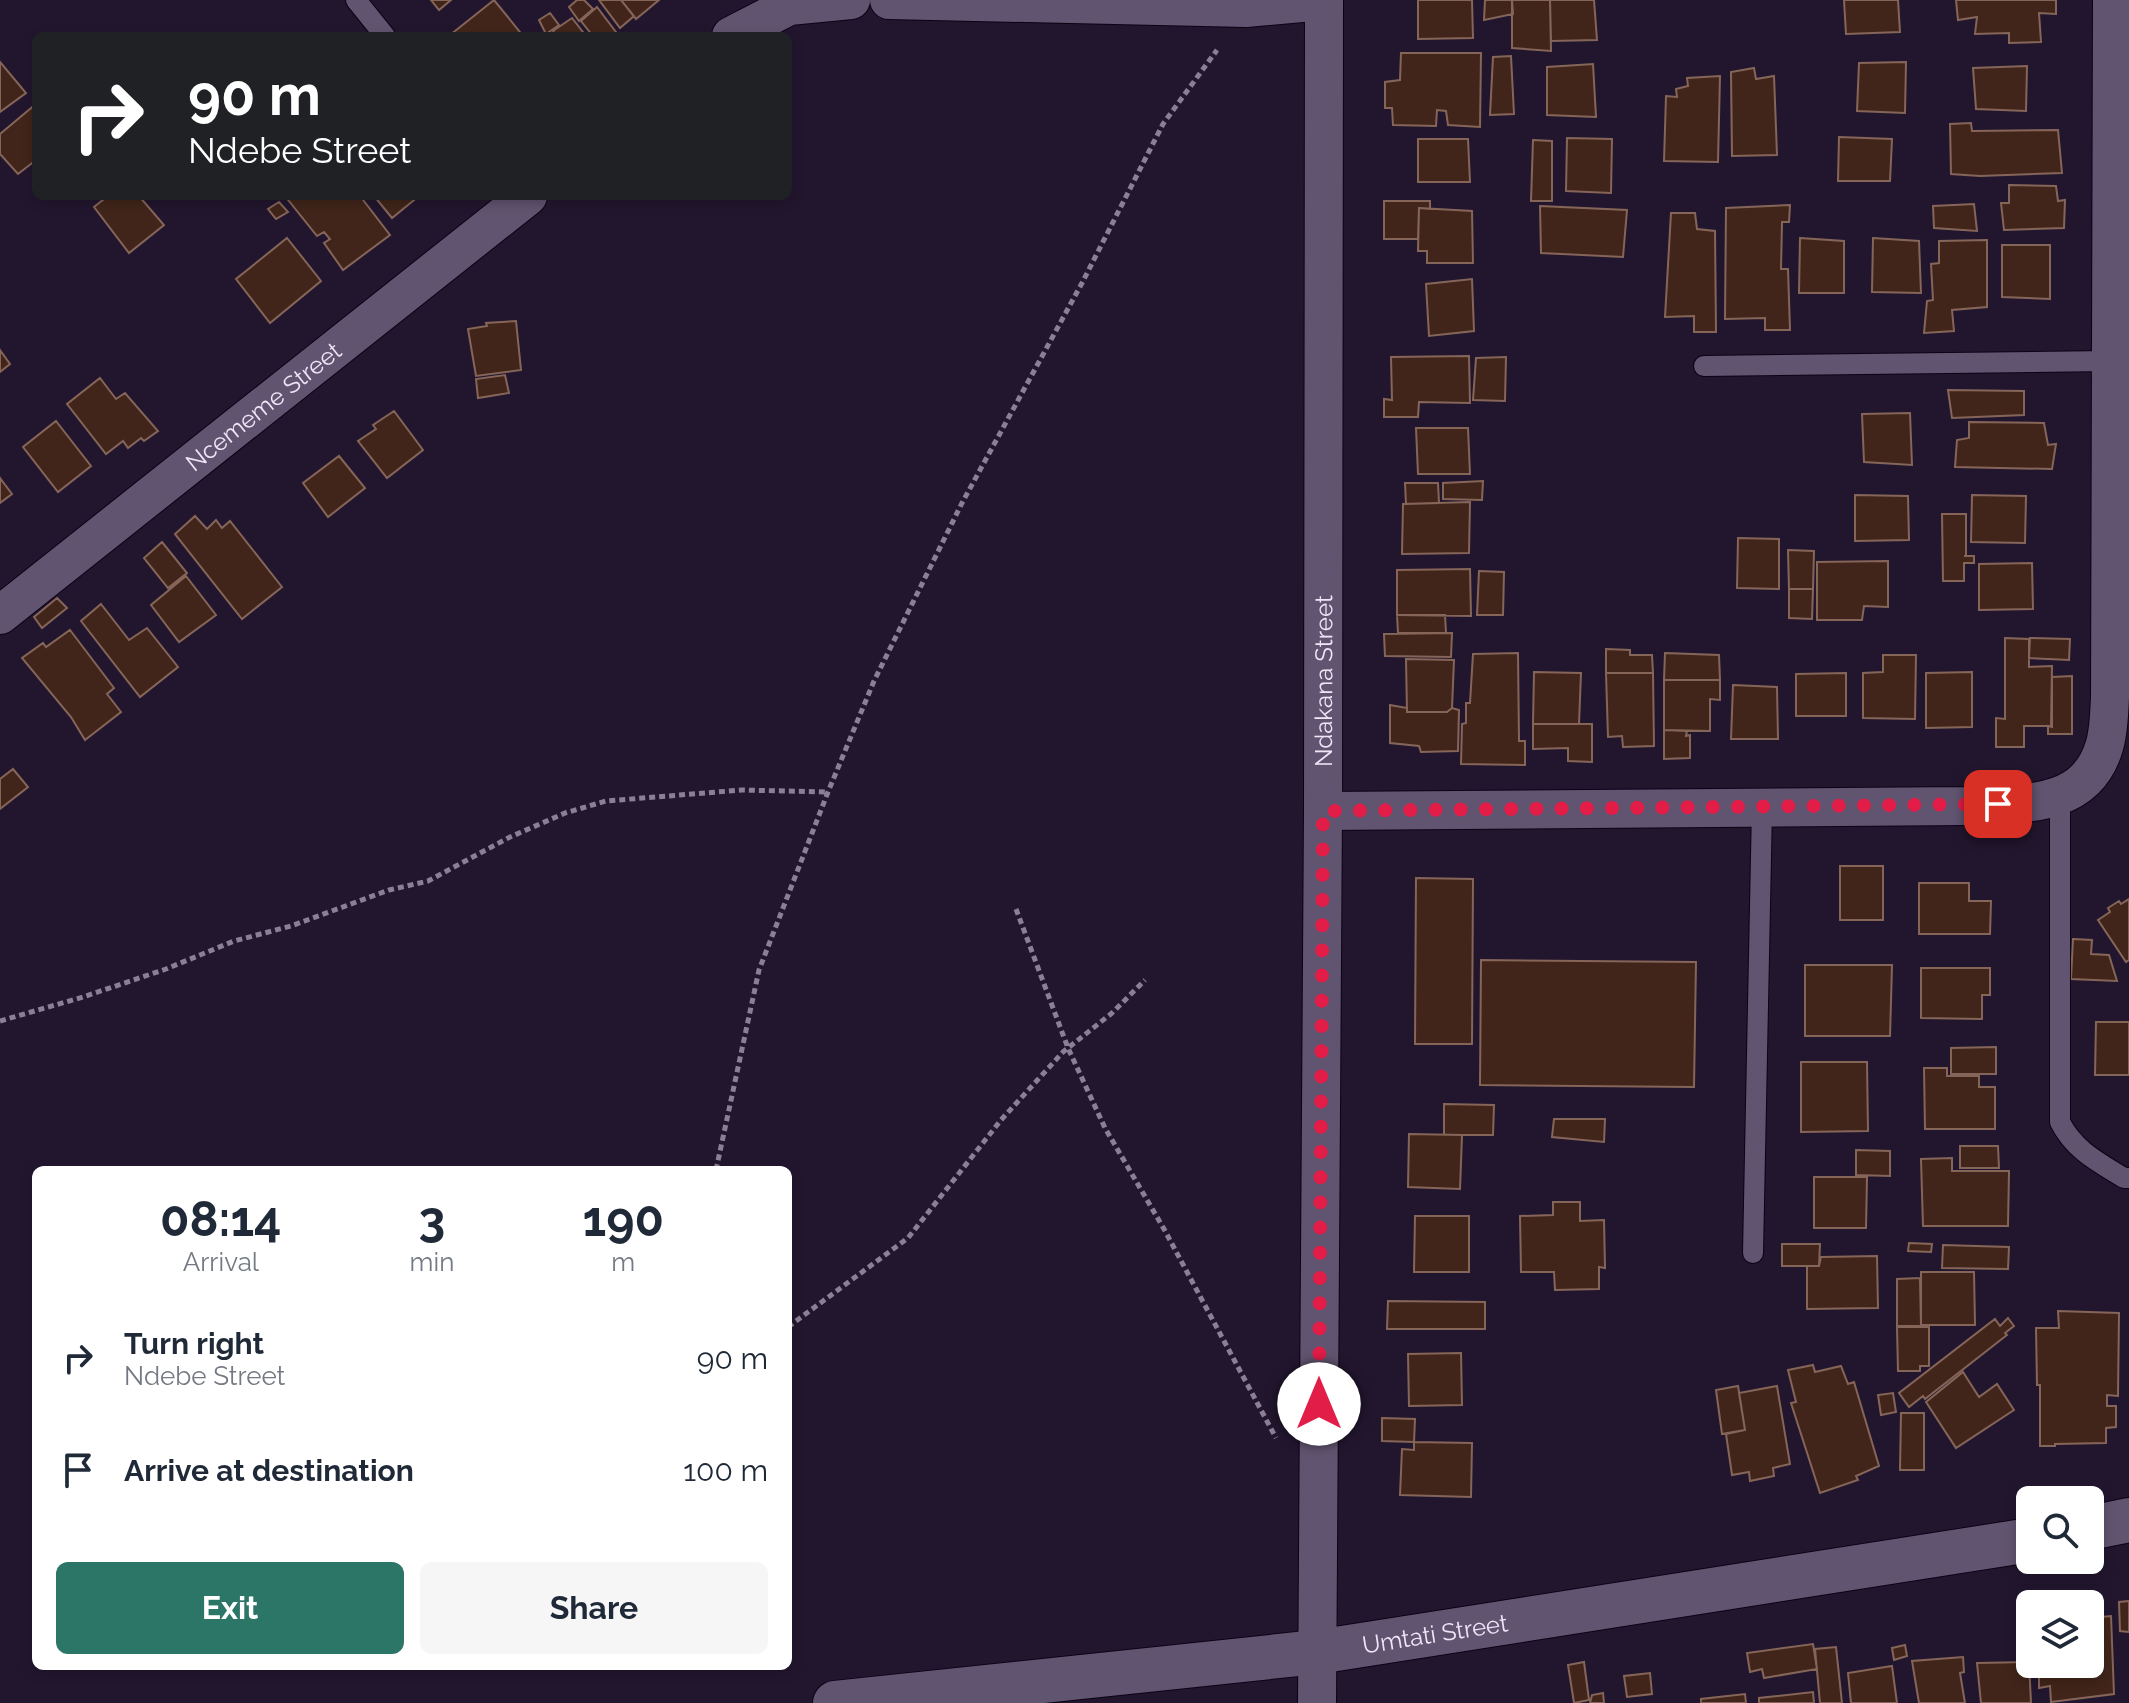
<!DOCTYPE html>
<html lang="en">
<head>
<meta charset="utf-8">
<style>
	:root { --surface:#fff; --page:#f6f6f7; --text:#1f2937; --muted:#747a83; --accent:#2c7668 }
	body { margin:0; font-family:Raleway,sans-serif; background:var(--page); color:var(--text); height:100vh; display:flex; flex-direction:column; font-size:30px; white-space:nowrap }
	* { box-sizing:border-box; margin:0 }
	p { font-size:26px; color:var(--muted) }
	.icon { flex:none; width:44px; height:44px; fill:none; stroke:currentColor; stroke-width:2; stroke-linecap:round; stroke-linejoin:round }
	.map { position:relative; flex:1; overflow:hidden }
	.sheet { position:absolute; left:32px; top:1166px; width:760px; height:504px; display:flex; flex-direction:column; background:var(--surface); border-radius:12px; box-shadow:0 4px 12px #0003 }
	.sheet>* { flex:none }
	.banner { position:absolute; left:32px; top:32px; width:760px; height:168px; border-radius:12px; box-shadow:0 4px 12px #0003; background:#202124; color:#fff; overflow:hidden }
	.fabs { position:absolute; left:2016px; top:1486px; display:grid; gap:16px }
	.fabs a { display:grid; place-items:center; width:88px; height:88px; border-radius:12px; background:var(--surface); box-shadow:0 4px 12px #0003; font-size:40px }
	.pin { position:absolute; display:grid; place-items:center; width:68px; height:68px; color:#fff; margin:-34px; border-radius:16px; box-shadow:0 4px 12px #0006 }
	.me { position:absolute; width:88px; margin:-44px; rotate:0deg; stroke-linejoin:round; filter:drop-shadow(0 0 6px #0008) }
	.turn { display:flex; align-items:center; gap:28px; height:168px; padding:0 24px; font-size:36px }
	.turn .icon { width:104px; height:104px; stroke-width:2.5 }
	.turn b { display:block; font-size:56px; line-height:68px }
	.eta { display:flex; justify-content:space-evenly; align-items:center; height:136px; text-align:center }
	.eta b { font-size:48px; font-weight:700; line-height:56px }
	.cta { display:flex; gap:16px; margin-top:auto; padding:16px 24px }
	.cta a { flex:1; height:92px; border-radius:12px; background:var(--accent); color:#fff; font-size:32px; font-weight:700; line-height:92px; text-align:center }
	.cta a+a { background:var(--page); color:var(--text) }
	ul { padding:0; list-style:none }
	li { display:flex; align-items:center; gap:24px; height:112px; padding:0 24px }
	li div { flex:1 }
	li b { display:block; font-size:30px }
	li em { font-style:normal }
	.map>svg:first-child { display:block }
	.building { fill:#41251a; stroke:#866559; stroke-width:2 }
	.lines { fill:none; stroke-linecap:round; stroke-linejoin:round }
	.service-casing { stroke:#0b0316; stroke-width:22 }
	.minor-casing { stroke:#0b0316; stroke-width:40 }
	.tertiary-casing { stroke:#0b0316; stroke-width:46 }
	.path { stroke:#8a8095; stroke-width:5; stroke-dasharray:6 4; stroke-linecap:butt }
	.service { stroke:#615470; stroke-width:20 }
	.minor { stroke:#615470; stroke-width:38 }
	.tertiary { stroke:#615470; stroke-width:44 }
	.route { stroke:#e11d48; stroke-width:14; stroke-dasharray:0 25.2 }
	.labels { text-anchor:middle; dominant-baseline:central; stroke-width:8; stroke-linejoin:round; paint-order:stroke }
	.street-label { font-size:24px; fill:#ede6f7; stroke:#190d24 }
</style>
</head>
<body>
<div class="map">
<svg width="2129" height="1703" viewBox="0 0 2129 1703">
	<rect width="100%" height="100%" fill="#22162e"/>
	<!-- building -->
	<path class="building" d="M431,0H451L439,10Z
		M494,0L520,32L515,36L450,35Z
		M577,0H584L593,9L579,21L569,7Z
		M599,0H621L634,16L620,28Z
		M621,0H659L636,19Z
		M1418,0H1472L1473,38L1418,39Z
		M1485,0H1512L1513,14L1484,20Z
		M1512,0H1550L1551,51L1512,48Z
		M1550,0H1594L1597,40L1551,41Z
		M1844,0H1898L1900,32L1846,34Z
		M1956,0H2056V14L2039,13L2041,42L2009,43V33L1975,34L1977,17L1958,20Z
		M597,7L619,36H593L581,21Z
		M550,13L559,25L546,34L539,20Z
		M572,18L586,36H556L553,31Z
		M1401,53H1481L1480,127L1448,125L1446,111L1437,110L1436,126L1393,125L1392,108H1385V82L1400,80Z
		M1511,56L1514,114L1490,115L1493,57Z
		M0,62L26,93L0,112Z
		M1906,62L1905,113L1857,111L1859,63Z
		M1593,64L1596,117L1547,115V67Z
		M2027,66L2026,111L1976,109L1973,68Z
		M1754,68L1756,79L1774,76L1777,155L1732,156L1731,72Z
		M1720,76L1718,162L1664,161L1666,96L1677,97L1676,89L1688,86L1687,78Z
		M36,104V160L18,174L0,154V134Z
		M1971,123L1972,131L2058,130L2062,173L1980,176L1951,174L1950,124Z
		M1839,137L1892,139L1890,181H1838Z
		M1567,138L1612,139L1611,193L1566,191Z
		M1418,139H1468L1470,182H1418Z
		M1533,140L1552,141V201H1531Z
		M2009,185L2056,186L2058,201L2065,200L2064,228L2004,230L2001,203H2009Z
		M108,196H139L164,225L129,253L94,207Z
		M285,196H360L390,235L343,270L324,243L330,239L324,232L317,236Z
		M374,196H419L392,218Z
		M1384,201H1430V209L1419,208L1418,239H1384Z
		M279,202L288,212L276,219L268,209Z
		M1974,204L1977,231L1934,228L1933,206Z
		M1790,205L1789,222H1782L1781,269H1788L1790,330H1765V318L1725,319L1726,208Z
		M1540,206L1627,210L1623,257L1541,253Z
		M1419,208L1472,211L1473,263H1427V251H1418Z
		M1671,213H1695L1697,229L1715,231L1716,332H1694V316L1665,317Z
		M287,238L321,281L270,323L236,279Z
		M1800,238L1844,241V293H1799Z
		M1873,238L1919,241L1921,293L1872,292Z
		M1987,240V307L1952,310L1954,331L1924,333L1927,301L1933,300L1931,264L1939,263V241Z
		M2002,245H2050V299L2002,297Z
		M1472,279L1474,331L1429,336L1426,284Z
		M516,321L521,370L476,376L468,329L487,326L486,323Z
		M0,350L10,364L0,372Z
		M1469,356L1470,403L1419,402L1418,417H1384V399L1392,400L1391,357Z
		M1506,357L1505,401L1473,400L1476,358Z
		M505,375L509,393L478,398L476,379Z
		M100,378L116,399L125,393L158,431L144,441L141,438L128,448L123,441L106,454L67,404Z
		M1948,390L2024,391V415L1952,418Z
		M394,411L423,450L387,478L358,441L376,429L373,425Z
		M1910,413L1912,465L1864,462L1862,414Z
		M56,421L91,466L58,492L23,447Z
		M1969,422L2044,423L2048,445L2056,444L2052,469L1955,467L1957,440L1969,438Z
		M1416,428H1468L1470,474H1418Z
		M339,456L365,488L328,517L303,483Z
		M0,478L12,494L0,503Z
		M1483,481L1482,500L1443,499V483Z
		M1405,483H1438L1439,503L1406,504Z
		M1855,495L1908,496L1909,540L1855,541Z
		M1972,495L2026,496L2025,543L1971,542Z
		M1470,502L1469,553L1402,554L1403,504Z
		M1942,514H1966V556H1964H1974V563H1964V581H1943Z
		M195,516L207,529L216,520L222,528L230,521L282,587L242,619L175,534Z
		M1738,538L1779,539V589L1737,588Z
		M162,542L187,573L168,588L144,558Z
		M1788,550L1814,551L1813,589H1789Z
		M1888,561V607L1864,606L1862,620H1817V562Z
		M2032,563L2033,609L1979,610V564Z
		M1470,569L1471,616L1397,615V570Z
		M1479,571L1504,572L1503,615H1477Z
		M186,576L216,615L179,642L151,605Z
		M1789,589H1813L1812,619L1789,618Z
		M57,598L67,608L42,628L34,617Z
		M101,604L129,640L147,628L178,667L140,697L81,621Z
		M1397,615H1445L1446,633H1398Z
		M70,630L114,688L107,694L121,712L85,740L71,717L22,658L43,643L46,647Z
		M1452,633L1451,657L1385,656L1384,634Z
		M2005,638L2029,639V667L2052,666L2051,726H2024V747H1996V718L2005,719Z
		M2030,638L2070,639L2069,660L2029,658Z
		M1606,649L1630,650V655H1652L1653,673H1606Z
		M1518,653L1519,741H1525V765L1461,764L1462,724L1466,723V703H1470L1473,654Z
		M1665,653L1719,655L1720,680H1664Z
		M1883,655H1916L1915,719L1863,718V673L1883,672Z
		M1406,659L1454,660L1452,708L1447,712H1407Z
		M1534,672L1581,673L1579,724H1533Z
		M1972,672V727L1926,728V673Z
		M1606,673H1653L1654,746L1623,747L1622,736L1608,737Z
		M1846,673V716H1796V674Z
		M2072,676V734H2048V726L2052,727V677Z
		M1664,680H1720V700L1710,699V731L1664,730Z
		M1733,685L1777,687L1778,739H1731Z
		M1390,705L1407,708V712H1447L1452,708L1459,710L1458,751L1421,752L1419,746L1390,743Z
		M1533,724H1592V762L1568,761V748L1533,749Z
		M1664,730L1687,731L1686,736L1690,735V758L1664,759Z
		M13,769L28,787L0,809V779Z
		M1840,866H1883V920H1840Z
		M1416,878L1473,879L1472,1044H1415Z
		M1919,883H1969V901H1991L1990,934H1919Z
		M2129,899V960L2126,962L2098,920L2110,912L2108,908L2119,901L2121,904Z
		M2073,939L2092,940L2091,954L2109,955L2117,981L2071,979Z
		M1481,960L1696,962L1694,1087L1480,1085Z
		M1805,965H1892L1890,1036H1805Z
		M1921,968H1990V995H1982V1019L1921,1018Z
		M2096,1022H2129V1075H2095Z
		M1996,1047V1074H1951V1048Z
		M1801,1062H1867L1868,1131L1801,1132Z
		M1924,1068H1947V1076H1979V1087H1995V1129H1925Z
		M1444,1104L1494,1105L1493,1135H1444Z
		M1554,1119H1605L1604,1142L1552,1137Z
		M1409,1134L1462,1135L1460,1189L1408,1187Z
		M1960,1146H1998L1999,1168H1960Z
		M1856,1150L1890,1151V1176L1856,1175Z
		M1952,1158V1171H2009L2008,1226H1923L1921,1159Z
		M1814,1177H1867L1866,1228H1814Z
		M1553,1202H1580V1221L1604,1220L1605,1268L1599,1267V1289L1555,1290L1554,1272H1521L1520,1216L1553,1215Z
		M1415,1216H1469V1272H1414Z
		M1909,1243L1932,1244L1931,1252L1908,1251Z
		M1782,1244H1820L1819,1266H1782Z
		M1943,1245L2009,1247L2008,1269L1942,1268Z
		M1877,1256L1878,1308L1807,1309V1266H1819L1821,1257Z
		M1921,1272H1974L1975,1325H1921Z
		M1920,1278L1921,1326H1897V1279Z
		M1388,1301L1485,1302V1329H1387Z
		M2058,1311L2119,1313L2118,1396L2107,1395V1406H2116V1427L2106,1428V1443L2055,1444V1446H2040V1385H2037L2036,1328H2059Z
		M2008,1318L2014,1326L2005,1333L2007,1335L1925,1399L1923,1396L1909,1407L1899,1393L1995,1319L2000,1326Z
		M1897,1327H1929V1366H1920V1371H1898Z
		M1461,1353L1462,1405L1409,1406L1408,1354Z
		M1813,1365L1815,1372L1841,1366L1848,1384L1854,1382L1879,1466L1856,1476L1858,1480L1820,1493L1791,1403L1796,1402L1788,1370Z
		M1963,1372L1979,1397L1997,1384L2014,1410L1956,1448L1926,1402Z
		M1738,1386L1745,1430L1722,1434L1716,1390Z
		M1777,1386L1790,1464L1773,1468L1774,1476L1750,1481L1749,1472L1732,1475L1726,1434L1745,1430L1739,1393Z
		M1893,1393L1896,1412L1881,1415L1878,1395Z
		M1901,1413H1924V1470H1900Z
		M1382,1418L1415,1419L1414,1442L1382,1441Z
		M1414,1442L1472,1443L1471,1497L1400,1495L1402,1449L1414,1450Z
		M2129,1601V1632L2120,1631L2119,1602Z
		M2111,1616L2114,1694L2051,1702L2050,1686L2039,1688V1664H2090V1618Z
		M2030,1624V1637L2024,1638L2023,1625Z
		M1813,1644L1817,1669L1764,1678L1762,1669L1750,1672L1747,1653Z
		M1905,1645L1907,1656L1894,1660L1892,1648Z
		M1836,1647L1842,1703H1820L1815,1649Z
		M1963,1657L1964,1672L1960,1673L1965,1703H1919L1912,1661Z
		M1584,1662L1589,1700L1574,1703L1568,1665Z
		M2029,1662L2031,1703H1981L1977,1663Z
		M1892,1666L1897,1703H1851L1848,1673Z
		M1650,1673L1652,1694L1627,1697L1624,1676Z
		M1813,1692L1814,1703H1759V1698Z
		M1603,1693L1604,1703H1590L1592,1695Z
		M1745,1694L1746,1703H1701V1699Z"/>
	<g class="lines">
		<defs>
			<path id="service" d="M356,0L385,36
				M1704,366L2110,361
				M2060,796V1122C2074,1150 2098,1162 2124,1178H2129
				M1753,1253L1762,807"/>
			<g id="minor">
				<path d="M889,0L1246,8L1324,1"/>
				<path d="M731,36L789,6L851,0"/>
				<path id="s1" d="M0,615L528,196"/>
				<path d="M1323,811L1967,806C2020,803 2085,810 2104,747C2109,732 2109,714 2110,698L2112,0"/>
				<path id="s2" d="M1317,1703L1323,811L1324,0"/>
			</g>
			<g id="tertiary">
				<path d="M2090,1528L2129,1520"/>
				<path id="s3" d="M835,1703L1317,1652L2030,1540"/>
			</g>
		</defs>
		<!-- service casing -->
		<use href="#service" class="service-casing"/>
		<!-- minor casing -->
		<use href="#minor" class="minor-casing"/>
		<!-- tertiary casing -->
		<use href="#tertiary" class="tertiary-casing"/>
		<!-- path -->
		<path class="path" d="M1016,909L1068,1048L1105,1128L1164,1229L1276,1438
			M0,1021L83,997L166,969L234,941L291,926L389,890L428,881L510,837L565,813L606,801L742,790L828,792
			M716,1170L759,970L828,792L874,681L962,503L1082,283L1163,124L1217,50
			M788,1327L908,1238L1001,1120L1063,1052L1112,1013L1145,980"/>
		<!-- service -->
		<use href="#service" class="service"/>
		<!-- minor -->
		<use href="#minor" class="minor"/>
		<!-- tertiary -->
		<use href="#tertiary" class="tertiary"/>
	</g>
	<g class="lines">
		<!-- route -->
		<path class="route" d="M1319,1404L1323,811L1998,804"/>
	</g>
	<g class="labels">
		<!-- street labels -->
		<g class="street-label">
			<text stroke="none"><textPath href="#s1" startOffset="336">Ncememe Street</textPath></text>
			<text stroke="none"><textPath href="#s2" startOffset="1022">Ndakana Street</textPath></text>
			<text stroke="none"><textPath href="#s3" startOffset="604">Umtati Street</textPath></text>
		</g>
	</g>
</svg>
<div class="fabs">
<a><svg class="icon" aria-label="search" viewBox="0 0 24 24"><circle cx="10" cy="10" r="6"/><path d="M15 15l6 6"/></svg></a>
<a><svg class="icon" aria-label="layers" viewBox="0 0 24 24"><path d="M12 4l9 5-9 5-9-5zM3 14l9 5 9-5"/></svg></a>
</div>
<div class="pin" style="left:1998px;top:804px;background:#d93025"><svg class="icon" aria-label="arrive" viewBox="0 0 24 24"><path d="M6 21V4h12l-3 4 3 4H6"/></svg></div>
<svg class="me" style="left:1319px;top:1404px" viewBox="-20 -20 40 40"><circle r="19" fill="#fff"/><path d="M0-13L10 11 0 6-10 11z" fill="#e11d48"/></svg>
<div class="banner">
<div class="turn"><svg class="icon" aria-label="right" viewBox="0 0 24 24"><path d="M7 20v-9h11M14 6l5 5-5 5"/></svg><div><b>90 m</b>Ndebe Street</div></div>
</div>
<section class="sheet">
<div class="eta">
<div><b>08:14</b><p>Arrival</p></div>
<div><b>3</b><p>min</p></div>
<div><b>190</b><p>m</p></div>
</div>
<ul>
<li><svg class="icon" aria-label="right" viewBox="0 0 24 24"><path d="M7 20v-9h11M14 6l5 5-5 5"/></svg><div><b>Turn right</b><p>Ndebe Street</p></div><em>90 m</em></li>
<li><svg class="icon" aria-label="arrive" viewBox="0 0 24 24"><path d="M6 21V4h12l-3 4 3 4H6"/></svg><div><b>Arrive at destination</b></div><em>100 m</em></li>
</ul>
<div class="cta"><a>Exit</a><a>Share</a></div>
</section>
</div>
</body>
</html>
